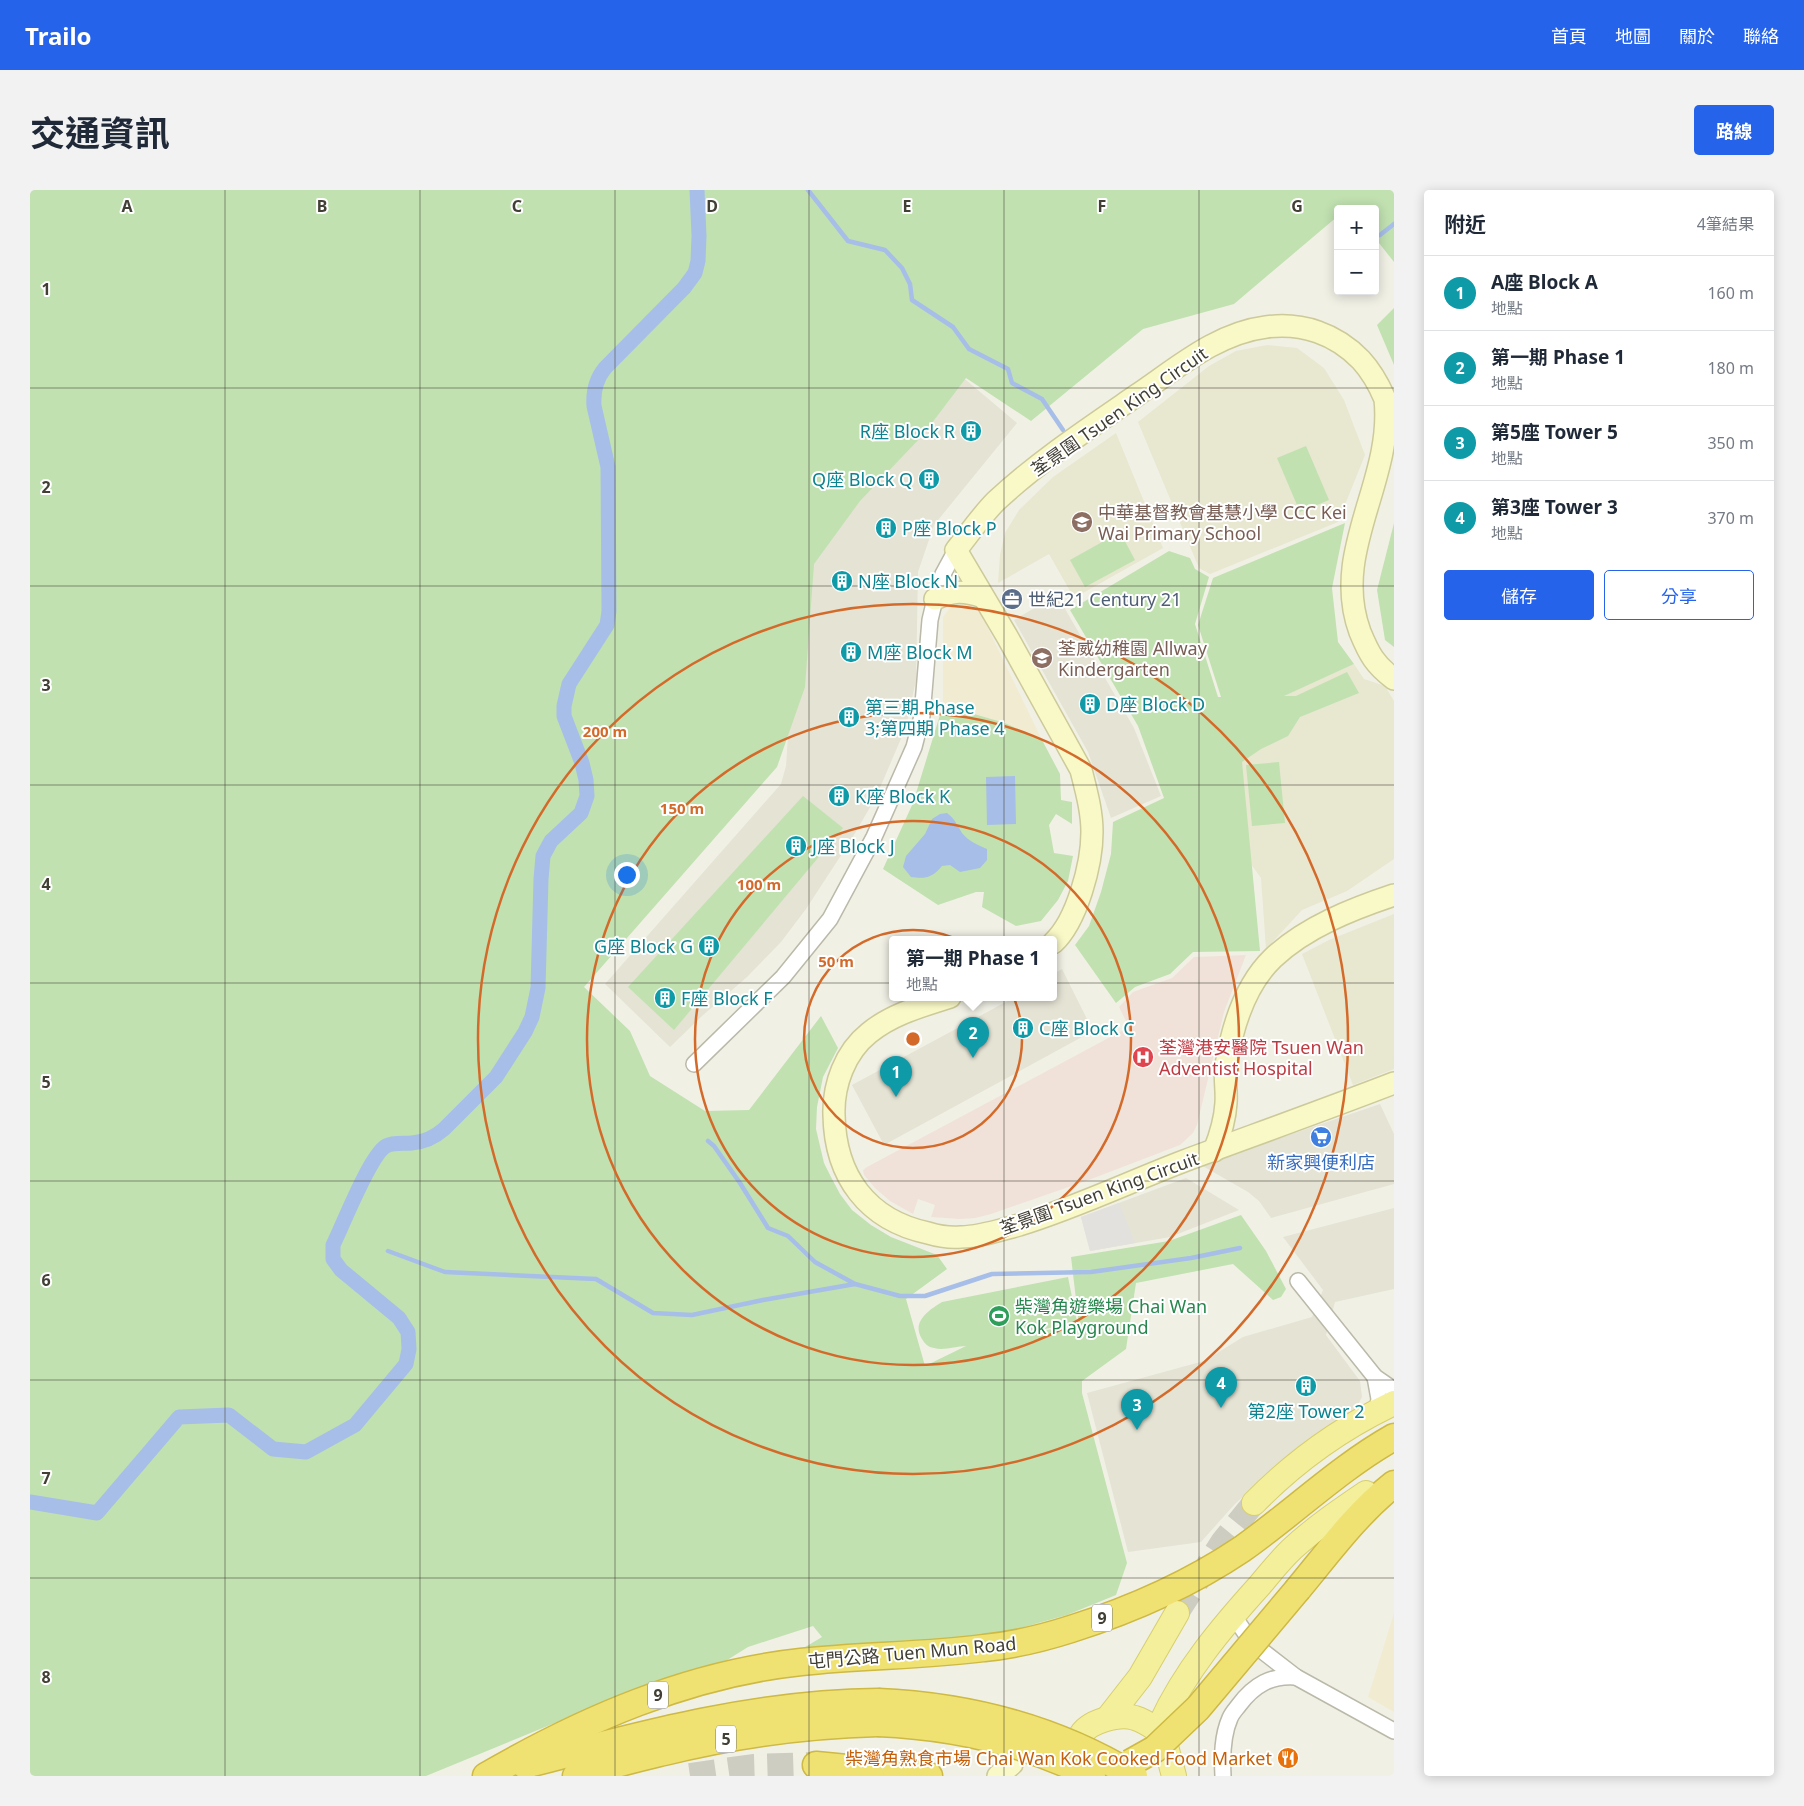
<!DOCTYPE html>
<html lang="zh-TW">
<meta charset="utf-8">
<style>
:root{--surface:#fff;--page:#f2f2f3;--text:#1f2937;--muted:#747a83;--line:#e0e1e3;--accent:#2563eb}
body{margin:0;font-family:"Noto Sans","Noto Sans TC",sans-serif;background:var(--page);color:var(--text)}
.controls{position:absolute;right:15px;top:15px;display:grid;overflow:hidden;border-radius:5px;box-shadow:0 2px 12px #0003}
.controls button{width:45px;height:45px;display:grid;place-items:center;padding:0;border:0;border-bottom:1px solid var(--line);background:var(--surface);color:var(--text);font:25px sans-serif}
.you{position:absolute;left:596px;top:684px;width:18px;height:18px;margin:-12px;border:4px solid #fff;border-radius:50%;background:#1a73e8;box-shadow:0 0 0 8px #1a73e833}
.badge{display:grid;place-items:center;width:32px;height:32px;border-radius:50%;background:var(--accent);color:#fff;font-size:16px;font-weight:700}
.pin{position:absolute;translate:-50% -41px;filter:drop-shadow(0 1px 2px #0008)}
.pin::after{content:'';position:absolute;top:26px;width:18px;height:15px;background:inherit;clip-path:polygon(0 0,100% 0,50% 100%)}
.popup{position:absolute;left:859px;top:746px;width:168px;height:65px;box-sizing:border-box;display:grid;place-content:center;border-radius:5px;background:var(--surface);filter:drop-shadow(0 1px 4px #0005);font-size:16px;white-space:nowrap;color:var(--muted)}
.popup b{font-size:19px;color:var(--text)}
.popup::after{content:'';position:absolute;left:50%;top:100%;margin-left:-10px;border:10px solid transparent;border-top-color:var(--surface)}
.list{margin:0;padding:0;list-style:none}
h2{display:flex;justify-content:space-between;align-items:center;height:65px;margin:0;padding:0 20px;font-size:21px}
h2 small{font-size:16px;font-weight:400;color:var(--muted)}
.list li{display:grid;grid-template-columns:32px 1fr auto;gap:15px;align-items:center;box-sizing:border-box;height:75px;padding:0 20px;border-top:1px solid var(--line)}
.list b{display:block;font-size:19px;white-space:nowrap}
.list p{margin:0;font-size:16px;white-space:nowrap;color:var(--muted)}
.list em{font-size:16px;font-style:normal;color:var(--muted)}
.actions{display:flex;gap:10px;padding:15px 20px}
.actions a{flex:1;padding:11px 0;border:1px solid var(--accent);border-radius:5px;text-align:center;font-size:18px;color:var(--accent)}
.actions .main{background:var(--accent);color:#fff}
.map{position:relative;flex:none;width:1364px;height:1586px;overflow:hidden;border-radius:5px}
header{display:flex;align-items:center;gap:30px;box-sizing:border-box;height:70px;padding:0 25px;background:var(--accent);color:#fff}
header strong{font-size:24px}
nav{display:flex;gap:28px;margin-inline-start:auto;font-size:18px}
.intro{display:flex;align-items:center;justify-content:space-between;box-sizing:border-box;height:120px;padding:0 30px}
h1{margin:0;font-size:35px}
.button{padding:12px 22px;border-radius:5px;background:var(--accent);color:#fff;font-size:18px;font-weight:700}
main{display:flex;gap:30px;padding:0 30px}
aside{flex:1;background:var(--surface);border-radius:5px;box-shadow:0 2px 12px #0003}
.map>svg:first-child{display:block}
.residential{fill:#e4e3d4}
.commercial{fill:#f1ebd2}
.education{fill:#e8e7d0}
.medical{fill:#f0e2d9}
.green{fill:#c1e1b1}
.parking{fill:#e2e1dd}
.water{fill:#a7bee8}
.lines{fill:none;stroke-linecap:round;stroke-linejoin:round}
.stream{stroke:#a7bee8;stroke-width:4.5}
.canal{stroke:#a7bee8;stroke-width:15}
.primary-tunnel{stroke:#cecdc2;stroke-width:24;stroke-dasharray:24 12;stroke-linecap:butt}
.highway-tunnel{stroke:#cecdc2;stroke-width:26;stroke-dasharray:26 13;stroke-linecap:butt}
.street-casing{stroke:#bbb9a9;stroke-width:18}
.secondary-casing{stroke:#ccca99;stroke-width:24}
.primary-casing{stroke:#d7cf6d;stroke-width:26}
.highway-casing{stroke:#cdb943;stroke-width:29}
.street{stroke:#fff;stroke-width:15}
.secondary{stroke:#f9f8c7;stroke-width:21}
.primary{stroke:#f4ef9b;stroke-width:24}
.highway{stroke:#efe272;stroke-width:26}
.highway-bridge-casing{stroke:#cdb943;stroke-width:29;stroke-linecap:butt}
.highway-bridge{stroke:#efe272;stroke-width:26}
.grid{fill:none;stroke:#424035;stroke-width:1;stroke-opacity:0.55}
.ring{fill:none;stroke:#d46a2a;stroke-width:2.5}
.labels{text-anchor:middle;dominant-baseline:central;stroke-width:4;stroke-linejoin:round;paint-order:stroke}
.shield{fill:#fff;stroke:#7b7972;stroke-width:1}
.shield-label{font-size:16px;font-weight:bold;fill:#424035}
.street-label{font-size:18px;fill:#424035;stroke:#fff}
.culture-label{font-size:18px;fill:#0d838f;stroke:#fff;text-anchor:start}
.education-label{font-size:18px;fill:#785e54;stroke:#fff;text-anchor:start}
.service-label{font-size:18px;fill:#4e5e75;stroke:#fff;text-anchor:start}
.health-label{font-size:18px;fill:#be3a42;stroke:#fff;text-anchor:start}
.shop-label{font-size:18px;fill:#366cbe;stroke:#fff}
.leisure-label{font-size:18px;fill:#27864d;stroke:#fff;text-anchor:start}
.food-label{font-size:18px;fill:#c56008;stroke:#fff;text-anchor:end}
.grid-label{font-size:16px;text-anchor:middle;font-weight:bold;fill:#424035;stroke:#fff;stroke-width:4;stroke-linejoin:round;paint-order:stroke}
.centre{fill:#d46a2a;stroke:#fff;stroke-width:2.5}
.ring-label{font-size:15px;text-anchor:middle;font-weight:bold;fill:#d46a2a;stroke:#fff;stroke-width:4;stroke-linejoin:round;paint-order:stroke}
</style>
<header>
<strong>Trailo</strong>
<nav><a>首頁</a><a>地圖</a><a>關於</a><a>聯絡</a></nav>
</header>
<div class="intro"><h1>交通資訊</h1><a class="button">路線</a></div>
<main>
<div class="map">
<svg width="1364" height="1586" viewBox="0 0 1364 1586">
<rect width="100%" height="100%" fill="#f1f0e5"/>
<g class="residential">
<path d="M924,180L987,233L904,335L888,382L886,490L876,537L846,607L821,650L776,719L751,752L717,787L672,826L640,857L575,794L751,594L756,576L760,517L758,378Z"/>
<path d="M1027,405L1104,538L1131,606L1081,628L1058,562L984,430Z"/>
<path d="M1032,779L1063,841L854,955L822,895L985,807H1023V784Z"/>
<path d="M1350,914L1364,944V994L1241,1028L1229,1011L1218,1002L1171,975Z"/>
<path d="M1156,988L1209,1020L1140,1047L1060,1061L1051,1027Z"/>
<path d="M1364,1018V1099L1305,1112L1296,1145L1330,1191L1332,1207L1324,1222L1283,1246L1239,1282L1204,1315L1171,1352L1098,1362L1057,1203L1174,1171L1213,1147L1282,1127L1293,1100L1253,1047Z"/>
</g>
<g class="commercial">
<path d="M932,409L951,424L1012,550L975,533L913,515V427L925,411Z"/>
<path d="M1364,1423V1522L1338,1507Z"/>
</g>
<g class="education">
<path d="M1237,155L1267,158L1294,178L1314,210L1335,265L1308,332L1180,384L1169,378L1108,232L1179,176L1206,161Z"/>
<path d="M1086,243L1133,358L1044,408L1019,364L968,393L970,365L975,343L989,320L1023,287Z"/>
<path d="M1324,474L1334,489L1355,496L1364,511V669L1317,701L1272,720L1236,759L1231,688L1195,638L1199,530Z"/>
<path d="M1364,724V879L1323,895L1272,764L1299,750Z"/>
</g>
<path class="medical" d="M1216,765L1194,822L1167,935L1163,943L1150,955L1056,991L961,1024L945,1028L930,1029L901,1027L905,1015L888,1009L883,1024L860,1011L845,998L834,985L833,980L837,977L1099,837L1089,817L1103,802L1142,788L1164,767Z"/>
<g class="green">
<path d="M0,0H1364V72L1345,48V19H1323L1320,16L1317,19H1308V26L1204,114L1113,139L1001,231L936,188L892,246L830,311L784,374L775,497L747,577L554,797L600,841L620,886L675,921L719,920L791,826L808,858L793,887L787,917L786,939L794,973L801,987L810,1004L822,1020L841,1035L861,1047L907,1065L917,1079L876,1109L895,1176L936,1156C926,1156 914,1161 904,1158C898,1157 895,1154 892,1149C881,1132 899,1120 912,1112L1038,1087L1047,1132L992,1144L1049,1135L1041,1067L1139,1051L1211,1025L1236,1061L1256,1099L1251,1107L1243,1110L1203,1074L1106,1093L1096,1159L1052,1191V1203L1097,1373L1086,1405L1037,1425L969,1444L767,1462L792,1447L783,1436L718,1457L694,1472L610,1498L396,1586H0Z"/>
<path d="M1364,118V175L1347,135Z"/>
<path d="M1276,256L1299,310L1270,322L1247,268Z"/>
<path d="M1315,333L1302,398L1308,452L1324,474L1254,506H1266L1317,482L1329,503L1270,527L1258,546L1231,559L1212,572L1230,761L1163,762L1140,784L1105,797L1086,813L1045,755L1059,736L1071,702L1081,664L1083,632L1134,608L1108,536L1040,420L1139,361L1160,368L1165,379L1179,387L1165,434L1188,507H1191L1168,435L1183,388Z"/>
<path d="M1364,333V457L1355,450L1347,400Z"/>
<path d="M1090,342L1105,370L1055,397L1040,370Z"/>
<path d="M913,515L975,533L1012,550L1030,584L1031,610L1042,612V634L1026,624L1019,635L1024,663L1043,666L1038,691L1028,710L1011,731L986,736L952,717L954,702H946L908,715L853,679L883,613Z"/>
<path d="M1249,572L1255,633L1222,636L1216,575Z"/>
<path d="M773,606L813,638L644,840L598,797Z"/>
</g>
<path class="parking" d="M1089,1013L1105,1053L1060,1061L1051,1027Z"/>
<g class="water">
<path d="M985,586L986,634L957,635L956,587Z"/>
<path d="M917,623C925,629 927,635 932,643C938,651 948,655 957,659V670L950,678L930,682L920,675L912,676C902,688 895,689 881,687L873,677L876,666L895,644L902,629L910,624Z"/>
</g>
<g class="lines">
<g class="stream">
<path d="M778,0L818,51L855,60L872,78L880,94L882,110L923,137L939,159L978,179L982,193L1012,209L1033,240"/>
<path d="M1350,45L1364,34"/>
<path d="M678,951L684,956L710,993L738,1038L758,1046L785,1072L825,1094L870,1106H895L962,1084L1061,1082L1161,1068L1210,1058"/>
<path d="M358,1061L415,1082L566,1089L623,1123L662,1125L733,1110L825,1094"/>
</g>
<path class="canal" d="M0,1312L67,1323L149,1227L199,1225L243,1259L276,1262L325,1235L376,1174L379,1159L378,1142L369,1128L311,1080L303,1069V1055C313,1035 340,965 356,956C364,952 373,954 382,953C394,952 405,947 414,939L466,887L495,842L502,827L508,798L511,689L513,666L521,651L551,623L557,606L556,590L552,573L534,526V516L539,494L577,435L579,421L578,277L564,216C563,202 566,189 575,178L654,98L665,83L668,71L669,46L667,0"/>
<path class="primary-tunnel" d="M1147,1423L1193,1351L1224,1313"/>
<path class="highway-tunnel" d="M660,1586L723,1577L786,1575"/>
<g class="street-casing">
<g id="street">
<path d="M664,874L753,787L800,729L844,647L884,557L892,526L900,430L905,409L913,384L926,360"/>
<path d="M1268,1091L1345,1187L1364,1200"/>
<path d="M1345,1187L1349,1209L1347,1221"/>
<path d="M1203,1425L1222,1453L1266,1487L1364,1541"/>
<path d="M1193,1586C1192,1567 1192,1546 1200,1528C1202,1523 1206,1519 1209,1515C1224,1495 1241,1485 1266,1487"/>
</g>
</g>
<g class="secondary-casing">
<g id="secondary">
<path d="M905,409C924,400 934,401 953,407"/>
<path d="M1023,753C1047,731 1062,674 1062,642C1062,621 1056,600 1051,580L978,448L926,360C939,344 951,326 966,311C1009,271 1059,238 1107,205C1147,178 1187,143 1236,137C1272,132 1306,144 1331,170C1342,182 1349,195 1355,209C1364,291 1300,361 1330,442C1339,464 1345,475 1364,489"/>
<path d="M920,807C892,816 862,824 839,843C815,862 803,895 804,925C805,986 837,1030 898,1043C908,1046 920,1048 931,1047C950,1047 970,1040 989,1035C1045,1018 1099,992 1154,971C1224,945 1294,920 1364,893"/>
<path d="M1184,961C1190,946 1195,930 1196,913C1197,900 1194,888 1196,875C1202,838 1215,795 1243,768C1276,737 1322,719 1364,705"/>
<path d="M968,1586L982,1574"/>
</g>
</g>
<g class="primary-casing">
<g id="primary">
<path d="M1224,1313C1265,1271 1311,1238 1364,1213"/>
<path d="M1078,1528L1110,1487L1147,1423"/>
<path d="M1131,1533C1155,1481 1192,1437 1230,1395C1241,1382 1251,1369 1263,1358C1286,1337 1311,1320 1336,1303"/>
<path d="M1137,1560L1144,1586"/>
<path d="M1047,1573C1045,1565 1046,1555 1050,1547C1057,1531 1090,1523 1105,1528C1112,1530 1120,1535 1126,1539"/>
</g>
</g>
<g class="highway-casing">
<g id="highway">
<path d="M1268,1399C1298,1363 1327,1323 1364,1294"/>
<path d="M495,1575C612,1544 726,1513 848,1512"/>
<path d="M786,1575L899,1586"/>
<path d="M456,1586C553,1530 658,1484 771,1472C832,1465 894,1466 954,1458C984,1455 1013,1448 1041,1439C1101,1420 1160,1394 1212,1359C1263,1323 1309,1278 1364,1247"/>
<path d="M546,1586C575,1576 605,1569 634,1562C706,1544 775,1535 848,1533"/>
</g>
</g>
<use href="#street" class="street"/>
<use href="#secondary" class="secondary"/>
<use href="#primary" class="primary"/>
<use href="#highway" class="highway"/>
<g class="highway-bridge-casing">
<g id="highway-bridge">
<path d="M848,1512C941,1516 1025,1538 1104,1586"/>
<path d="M848,1533C922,1536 997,1553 1062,1586"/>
<path d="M1100,1573L1125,1559L1168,1518L1268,1399"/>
</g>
</g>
<use href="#highway-bridge" class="highway-bridge"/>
</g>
<path class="grid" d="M195,0V1586M390,0V1586M585,0V1586M779,0V1586M974,0V1586M1169,0V1586M0,198H1364M0,396H1364M0,595H1364M0,793H1364M0,991H1364M0,1190H1364M0,1388H1364"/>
<g class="ring">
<circle cx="883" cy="849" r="109"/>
<circle cx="883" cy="849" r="218"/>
<circle cx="883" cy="849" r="326"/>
<circle cx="883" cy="849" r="435"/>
</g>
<defs>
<g id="building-disc" transform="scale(1.125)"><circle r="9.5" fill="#0f9aa8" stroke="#fff"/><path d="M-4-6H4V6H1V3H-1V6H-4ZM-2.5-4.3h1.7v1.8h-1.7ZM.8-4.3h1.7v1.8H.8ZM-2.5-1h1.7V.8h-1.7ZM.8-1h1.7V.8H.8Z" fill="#fff"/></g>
<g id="school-disc" transform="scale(1.125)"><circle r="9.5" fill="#8d6e63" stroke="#fff"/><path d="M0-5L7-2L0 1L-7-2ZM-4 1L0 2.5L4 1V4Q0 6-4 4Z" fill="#fff"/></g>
<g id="office-disc" transform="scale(1.125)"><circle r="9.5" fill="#5c6f8a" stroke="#fff"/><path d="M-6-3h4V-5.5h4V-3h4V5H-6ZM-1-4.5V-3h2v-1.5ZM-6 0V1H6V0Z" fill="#fff"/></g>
<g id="hospital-disc" transform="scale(1.125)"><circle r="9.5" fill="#e0444e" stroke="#fff"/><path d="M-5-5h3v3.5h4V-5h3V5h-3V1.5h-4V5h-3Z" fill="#fff"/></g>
<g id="supermarket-disc" transform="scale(1.125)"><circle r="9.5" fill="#3f7fe0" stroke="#fff"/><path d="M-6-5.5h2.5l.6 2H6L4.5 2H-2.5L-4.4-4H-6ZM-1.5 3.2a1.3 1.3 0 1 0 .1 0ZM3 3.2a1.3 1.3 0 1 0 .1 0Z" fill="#fff"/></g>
<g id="stadium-disc" transform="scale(1.125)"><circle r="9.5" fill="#2e9e5b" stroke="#fff"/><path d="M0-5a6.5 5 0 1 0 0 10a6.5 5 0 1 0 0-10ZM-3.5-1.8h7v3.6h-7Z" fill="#fff"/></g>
<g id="restaurant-disc" transform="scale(1.125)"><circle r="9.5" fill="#e8710a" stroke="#fff"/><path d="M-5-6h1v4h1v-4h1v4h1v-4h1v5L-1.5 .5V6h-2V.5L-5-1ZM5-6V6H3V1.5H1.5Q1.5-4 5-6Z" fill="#fff"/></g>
</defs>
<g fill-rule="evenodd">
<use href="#building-disc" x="941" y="241"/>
<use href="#building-disc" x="899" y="289"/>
<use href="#school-disc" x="1052" y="332"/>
<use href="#building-disc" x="856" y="338"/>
<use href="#building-disc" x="812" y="391"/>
<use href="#office-disc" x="982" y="409"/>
<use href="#building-disc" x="821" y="462"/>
<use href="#school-disc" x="1012" y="468"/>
<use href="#building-disc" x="1060" y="514"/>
<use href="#building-disc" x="819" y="527"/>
<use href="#building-disc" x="809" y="606"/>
<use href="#building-disc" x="766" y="656"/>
<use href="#building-disc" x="679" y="756"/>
<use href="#building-disc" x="635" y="808"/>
<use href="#building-disc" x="993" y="838"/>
<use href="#hospital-disc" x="1113" y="867"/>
<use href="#supermarket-disc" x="1291" y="947"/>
<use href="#stadium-disc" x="969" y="1126"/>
<use href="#building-disc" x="1276" y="1196"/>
<use href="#restaurant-disc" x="1258" y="1568"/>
</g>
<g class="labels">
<g class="shield">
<rect x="1062" y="1414.5" width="20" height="27" rx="4"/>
<rect x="618" y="1491.5" width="20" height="27" rx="4"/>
<rect x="686" y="1535.5" width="20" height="27" rx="4"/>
</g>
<g class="shield-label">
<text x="1072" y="1428">9</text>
<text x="628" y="1505">9</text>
<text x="696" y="1549">5</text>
</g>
<g class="street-label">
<text transform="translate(1089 221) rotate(-35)">荃景圍 Tsuen King Circuit</text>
<text transform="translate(1069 1003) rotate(-20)">荃景圍 Tsuen King Circuit</text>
<text transform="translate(882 1462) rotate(-5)">屯門公路 Tuen Mun Road</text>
</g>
<g class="culture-label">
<text x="925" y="241" text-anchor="end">R座 Block R</text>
<text x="883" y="289" text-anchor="end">Q座 Block Q</text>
<text x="872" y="338">P座 Block P</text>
<text x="828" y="391">N座 Block N</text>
<text x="837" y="462">M座 Block M</text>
<text x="1076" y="514">D座 Block D</text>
<text x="835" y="517">第三期 Phase<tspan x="835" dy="21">3;第四期 Phase 4</tspan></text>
<text x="825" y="606">K座 Block K</text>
<text x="782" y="656">J座 Block J</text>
<text x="663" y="756" text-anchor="end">G座 Block G</text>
<text x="651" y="808">F座 Block F</text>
<text x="1009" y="838">C座 Block C</text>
<text x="1276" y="1221" text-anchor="middle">第2座 Tower 2</text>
</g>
<g class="education-label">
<text x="1068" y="322">中華基督教會基慧小學 CCC Kei<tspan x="1068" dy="21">Wai Primary School</tspan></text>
<text x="1028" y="458">荃威幼稚園 Allway<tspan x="1028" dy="21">Kindergarten</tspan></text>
</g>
<g class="service-label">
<text x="998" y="409">世紀21 Century 21</text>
</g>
<g class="health-label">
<text x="1129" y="857">荃灣港安醫院 Tsuen Wan<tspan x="1129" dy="21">Adventist Hospital</tspan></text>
</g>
<g class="shop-label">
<text x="1291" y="972">新家興便利店</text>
</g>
<g class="leisure-label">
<text x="985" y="1116">柴灣角遊樂場 Chai Wan<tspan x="985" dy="21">Kok Playground</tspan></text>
</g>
<g class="food-label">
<text x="1242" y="1568">柴灣角熟食市場 Chai Wan Kok Cooked Food Market</text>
</g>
</g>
<g class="grid-label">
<text x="97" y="22">A</text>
<text x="292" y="22">B</text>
<text x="487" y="22">C</text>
<text x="682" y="22">D</text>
<text x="877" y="22">E</text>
<text x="1072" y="22">F</text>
<text x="1267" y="22">G</text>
<text x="16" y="105">1</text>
<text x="16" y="303">2</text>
<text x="16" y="501">3</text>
<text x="16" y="700">4</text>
<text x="16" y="898">5</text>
<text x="16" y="1096">6</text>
<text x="16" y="1294">7</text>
<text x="16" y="1493">8</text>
</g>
<circle cx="883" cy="849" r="8" class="centre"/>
<g class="ring-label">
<text x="575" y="547">200 m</text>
<text x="652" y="624">150 m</text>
<text x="729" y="700">100 m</text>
<text x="806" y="777">50 m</text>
</g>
</svg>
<div class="controls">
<button>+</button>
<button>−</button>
</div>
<div class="you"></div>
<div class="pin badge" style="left:866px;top:907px;background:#0f9aa8">1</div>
<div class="pin badge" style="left:943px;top:868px;background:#0f9aa8">2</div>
<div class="popup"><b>第一期 Phase 1</b>地點</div>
<div class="pin badge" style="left:1107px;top:1240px;background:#0f9aa8">3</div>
<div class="pin badge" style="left:1191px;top:1218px;background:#0f9aa8">4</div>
</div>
<aside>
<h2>附近<small>4筆結果</small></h2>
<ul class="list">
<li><span class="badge" style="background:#0f9aa8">1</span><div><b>A座 Block A</b><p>地點</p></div><em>160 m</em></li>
<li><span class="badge" style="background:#0f9aa8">2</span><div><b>第一期 Phase 1</b><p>地點</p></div><em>180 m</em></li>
<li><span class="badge" style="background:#0f9aa8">3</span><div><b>第5座 Tower 5</b><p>地點</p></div><em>350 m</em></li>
<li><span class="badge" style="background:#0f9aa8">4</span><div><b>第3座 Tower 3</b><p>地點</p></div><em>370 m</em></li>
</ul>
<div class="actions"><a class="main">儲存</a><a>分享</a></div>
</aside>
</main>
